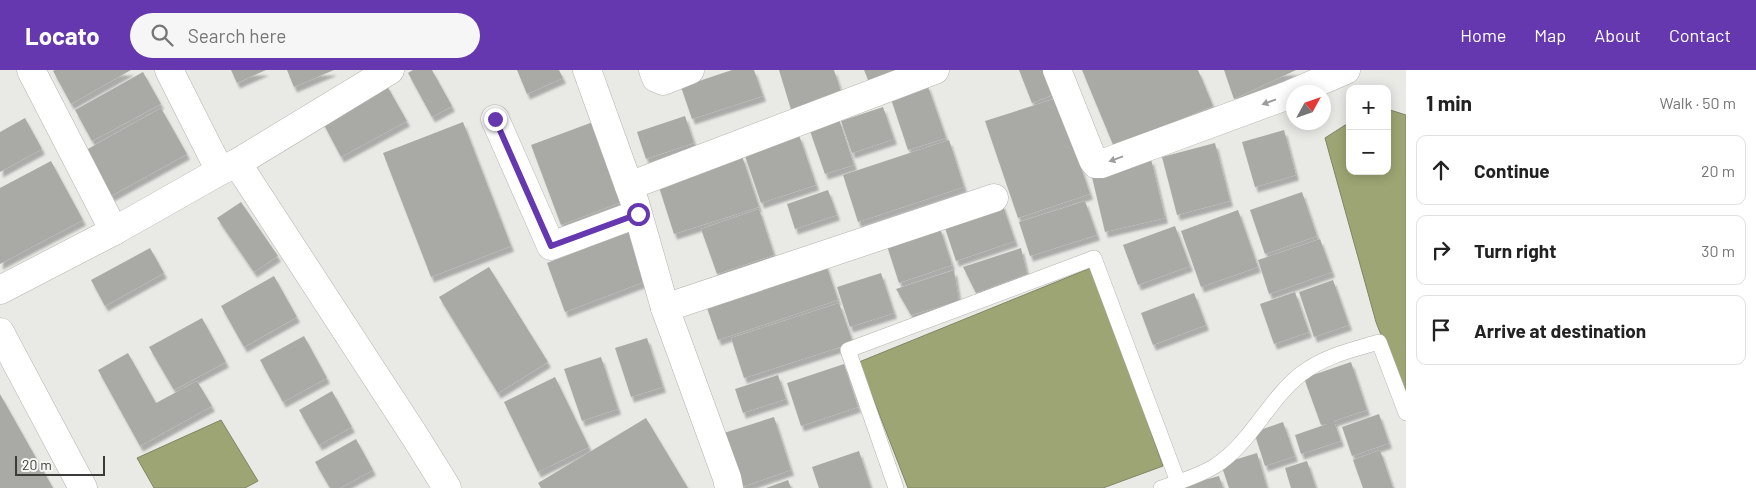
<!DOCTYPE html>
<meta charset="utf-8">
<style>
:root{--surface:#fff;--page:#f6f6f6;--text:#222;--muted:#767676;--line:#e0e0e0;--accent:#6538af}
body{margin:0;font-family:Barlow,sans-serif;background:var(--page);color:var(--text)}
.controls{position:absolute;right:15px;top:15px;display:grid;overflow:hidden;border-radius:10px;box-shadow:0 2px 12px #0003}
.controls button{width:45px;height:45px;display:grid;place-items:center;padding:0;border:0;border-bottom:1px solid var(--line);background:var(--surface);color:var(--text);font:25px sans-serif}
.compass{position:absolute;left:1286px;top:15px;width:45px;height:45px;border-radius:50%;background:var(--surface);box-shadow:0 2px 12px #0003;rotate:50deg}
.scale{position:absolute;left:15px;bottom:12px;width:90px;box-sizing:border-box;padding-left:5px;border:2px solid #3b3b3a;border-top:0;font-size:14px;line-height:18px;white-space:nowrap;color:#3b3b3a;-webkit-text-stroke:4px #f6f7f3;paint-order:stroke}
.stop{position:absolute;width:15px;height:15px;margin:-11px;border:4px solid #6538af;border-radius:50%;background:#fff}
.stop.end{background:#6538af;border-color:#fff;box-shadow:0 1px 5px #0008}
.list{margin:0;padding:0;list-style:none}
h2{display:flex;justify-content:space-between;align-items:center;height:65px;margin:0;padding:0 20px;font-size:21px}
h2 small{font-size:16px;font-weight:400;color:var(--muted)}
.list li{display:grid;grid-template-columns:32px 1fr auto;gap:15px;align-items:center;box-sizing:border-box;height:70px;margin:0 10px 10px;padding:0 10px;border:1px solid var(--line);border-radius:10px}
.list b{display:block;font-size:19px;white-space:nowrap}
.list em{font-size:16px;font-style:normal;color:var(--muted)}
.icon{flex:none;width:28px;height:28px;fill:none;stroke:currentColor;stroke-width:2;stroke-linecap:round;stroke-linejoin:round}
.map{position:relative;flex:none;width:1406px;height:418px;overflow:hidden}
header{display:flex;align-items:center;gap:30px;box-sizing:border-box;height:70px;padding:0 25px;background:var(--accent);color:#fff}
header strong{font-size:24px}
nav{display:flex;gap:28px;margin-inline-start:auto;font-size:18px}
.search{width:350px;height:45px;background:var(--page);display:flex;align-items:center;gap:12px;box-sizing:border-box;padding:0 18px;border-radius:28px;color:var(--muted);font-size:19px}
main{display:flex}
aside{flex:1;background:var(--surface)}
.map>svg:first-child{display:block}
.water{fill:#9da574;stroke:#808563}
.building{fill:#a9aaa6;filter:url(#shadow)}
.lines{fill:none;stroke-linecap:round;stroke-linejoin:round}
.lane-casing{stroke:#b3b4b0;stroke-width:16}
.street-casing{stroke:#b3b4b0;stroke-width:29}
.secondary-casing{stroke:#b3b4b0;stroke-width:29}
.lane{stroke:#fff;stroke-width:15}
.street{stroke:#fff;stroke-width:28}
.secondary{stroke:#fff;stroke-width:28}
.oneway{fill:#9d9d9c}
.route{stroke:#6538af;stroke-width:6}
</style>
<header>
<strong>Locato</strong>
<div class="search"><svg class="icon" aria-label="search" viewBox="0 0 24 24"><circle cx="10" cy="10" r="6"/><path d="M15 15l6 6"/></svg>Search here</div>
<nav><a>Home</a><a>Map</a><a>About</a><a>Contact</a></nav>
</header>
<main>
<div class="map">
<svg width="1406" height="418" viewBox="0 0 1406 418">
<defs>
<filter id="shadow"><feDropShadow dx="3" dy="5.5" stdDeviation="1" flood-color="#0004"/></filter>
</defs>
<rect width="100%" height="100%" fill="#e9eae6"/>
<g class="water">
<path d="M1387,39L1406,45V330L1376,252L1325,68L1350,52V101H1387Z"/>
<path d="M1093,197L1163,396L1103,418H908L859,292Z"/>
<path d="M221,350L258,411L245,418H154L137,388Z"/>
</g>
<g class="building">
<path d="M55,0H131L71,34L53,1Z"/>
<path d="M231,0H266L237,13Z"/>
<path d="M287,0H334L294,17Z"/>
<path d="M413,0H432L452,36L432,47L408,3Z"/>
<path d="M517,0H559L563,8L527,24Z"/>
<path d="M732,0H754L763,26L692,49L681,17Z"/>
<path d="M779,0H834L844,31L793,46Z"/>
<path d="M864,0H918L871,17Z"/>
<path d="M1019,0H1052L1060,22L1032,33Z"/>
<path d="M1082,0H1198L1213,36L1114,77Z"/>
<path d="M1224,0H1296L1234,29Z"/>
<path d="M143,2L161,34L92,71L75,40Z"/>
<path d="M386,14L407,51L341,87L321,49Z"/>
<path d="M927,14L946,68L908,80L890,26Z"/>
<path d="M1057,28L1090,124L1018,148L985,51Z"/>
<path d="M883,37L894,69L852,83L841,51Z"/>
<path d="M161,38L187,84L111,126L86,80Z"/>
<path d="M685,46L694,73L646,89L637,62Z"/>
<path d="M25,48L42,79L0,102V62Z"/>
<path d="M839,49L854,95L825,104L809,58Z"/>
<path d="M463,52L511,176L431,207L383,83Z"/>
<path d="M593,52L624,131L561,155L531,75Z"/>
<path d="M1284,60L1296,105L1255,117L1242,72Z"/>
<path d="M799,65L816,115L761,133L744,83Z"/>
<path d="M949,70L964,117L858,152L843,105Z"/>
<path d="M1215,73L1230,131L1177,145L1162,87Z"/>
<path d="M742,86L759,137L674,164L658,114Z"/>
<path d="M1151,89L1165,148L1105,162L1091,103Z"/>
<path d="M51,91L83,150L0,194V118Z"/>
<path d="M828,120L837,145L795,159L787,134Z"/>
<path d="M1302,122L1317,166L1265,184L1250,140Z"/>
<path d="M1085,131L1097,165L1030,186L1019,152Z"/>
<path d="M241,132L278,186L254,202L217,148Z"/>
<path d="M1002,133L1015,171L956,191L943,152Z"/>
<path d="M759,139L774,185L717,204L701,159Z"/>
<path d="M1238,140L1258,197L1201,217L1181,161Z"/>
<path d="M1175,156L1190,196L1138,215L1123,175Z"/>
<path d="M940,158L952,195L899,213L887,176Z"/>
<path d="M630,161L649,210L565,242L547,193Z"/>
<path d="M1320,169L1332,202L1269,224L1258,190Z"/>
<path d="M150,178L164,203L105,236L91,210Z"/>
<path d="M1021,178L1027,204L976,223L963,197Z"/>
<path d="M825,192L838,230L718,270L705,232Z"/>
<path d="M489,197L548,292L498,323L439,227Z"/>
<path d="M954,200L959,231L911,245L896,219Z"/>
<path d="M881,203L894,243L850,257L837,217Z"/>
<path d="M274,206L297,247L244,277L221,236Z"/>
<path d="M1333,210L1349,255L1314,267L1299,222Z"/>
<path d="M1295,222L1309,262L1274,274L1260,234Z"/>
<path d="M1194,223L1206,255L1153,275L1141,243Z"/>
<path d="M839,233L853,273L744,308L731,268Z"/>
<path d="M202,248L226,292L174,320L149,277Z"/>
<path d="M304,266L327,308L283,332L260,290Z"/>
<path d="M647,268L663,317L631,327L615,278Z"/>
<path d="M128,283L156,333L197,311L212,336L140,376L98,300Z"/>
<path d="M601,287L618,339L582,351L564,299Z"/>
<path d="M1351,292L1367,340L1334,351L1341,371L1301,384L1295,365L1327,354L1321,355L1304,308Z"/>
<path d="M844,294L858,337L801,356L787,313Z"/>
<path d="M778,305L786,329L743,343L735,319Z"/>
<path d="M555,307L589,377L538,402L504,332Z"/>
<path d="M332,321L352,357L319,375L299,340Z"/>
<path d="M0,324L53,418H0Z"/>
<path d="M1379,344L1389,373L1352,386L1342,357Z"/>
<path d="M774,347L791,400L742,417L724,363Z"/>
<path d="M646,348L688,418H541L538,413Z"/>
<path d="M1283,352L1295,386L1265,396L1254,362Z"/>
<path d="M356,369L373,400L340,418H330L315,392Z"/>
<path d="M1380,380L1393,418H1363L1353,390Z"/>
<path d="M859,381L871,418H819L812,397Z"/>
<path d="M1257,383L1267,418H1229L1221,394Z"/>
<path d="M1307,391L1316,418H1291L1285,398Z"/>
<path d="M1219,406L1223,418H1183L1182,416Z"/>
<path d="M788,410L791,418H766Z"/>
</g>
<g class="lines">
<g class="lane-casing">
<g id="lane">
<path d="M896,418L848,280L1094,188L1178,412"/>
<path d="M1161,418C1179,412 1199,406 1215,396C1251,373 1268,330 1301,304C1324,286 1352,280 1379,272L1406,343"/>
</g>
</g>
<g class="street-casing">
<g id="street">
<path d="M31,0L114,161"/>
<path d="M169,0L220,101"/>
<path d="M653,0L656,8L663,11L690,0"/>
<path d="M1057,0L1093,90L1096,94H1101L1286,26L1346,0"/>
<path d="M495,49L551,176L637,144"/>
<path d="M237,93L416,368L447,418"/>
<path d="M629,116L935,0"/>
<path d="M0,220L114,161L220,101L237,93L390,0"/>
<path d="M665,238L994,128"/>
<path d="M0,262L83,418"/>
</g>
</g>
<g class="secondary-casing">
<path id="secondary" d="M587,0L635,133L665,238L727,408L729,418"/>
</g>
<use href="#lane" class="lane"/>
<use href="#street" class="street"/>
<use href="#secondary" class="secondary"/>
</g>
<defs><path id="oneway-solid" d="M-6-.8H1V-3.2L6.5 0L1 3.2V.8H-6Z" transform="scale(1.25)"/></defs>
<g class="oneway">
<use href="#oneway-solid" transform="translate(1269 32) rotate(160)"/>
<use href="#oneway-solid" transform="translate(1116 89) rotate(160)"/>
</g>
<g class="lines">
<path class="route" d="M495,49L551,176L638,144"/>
</g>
</svg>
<div class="controls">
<button>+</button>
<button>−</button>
</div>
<svg class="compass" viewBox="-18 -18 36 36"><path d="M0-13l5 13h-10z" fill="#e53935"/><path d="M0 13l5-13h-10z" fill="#767676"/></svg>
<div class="scale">20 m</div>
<div class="stop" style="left:638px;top:144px"></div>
<div class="stop end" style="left:495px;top:49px"></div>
</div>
<aside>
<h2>1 min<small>Walk · 50 m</small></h2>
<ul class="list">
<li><svg class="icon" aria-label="ahead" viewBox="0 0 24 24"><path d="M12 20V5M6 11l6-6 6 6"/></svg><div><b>Continue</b></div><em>20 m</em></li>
<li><svg class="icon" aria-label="right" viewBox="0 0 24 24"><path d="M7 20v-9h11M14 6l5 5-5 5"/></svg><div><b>Turn right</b></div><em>30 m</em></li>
<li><svg class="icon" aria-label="arrive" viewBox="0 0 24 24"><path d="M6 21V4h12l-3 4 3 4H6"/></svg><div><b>Arrive at destination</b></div></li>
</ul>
</aside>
</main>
